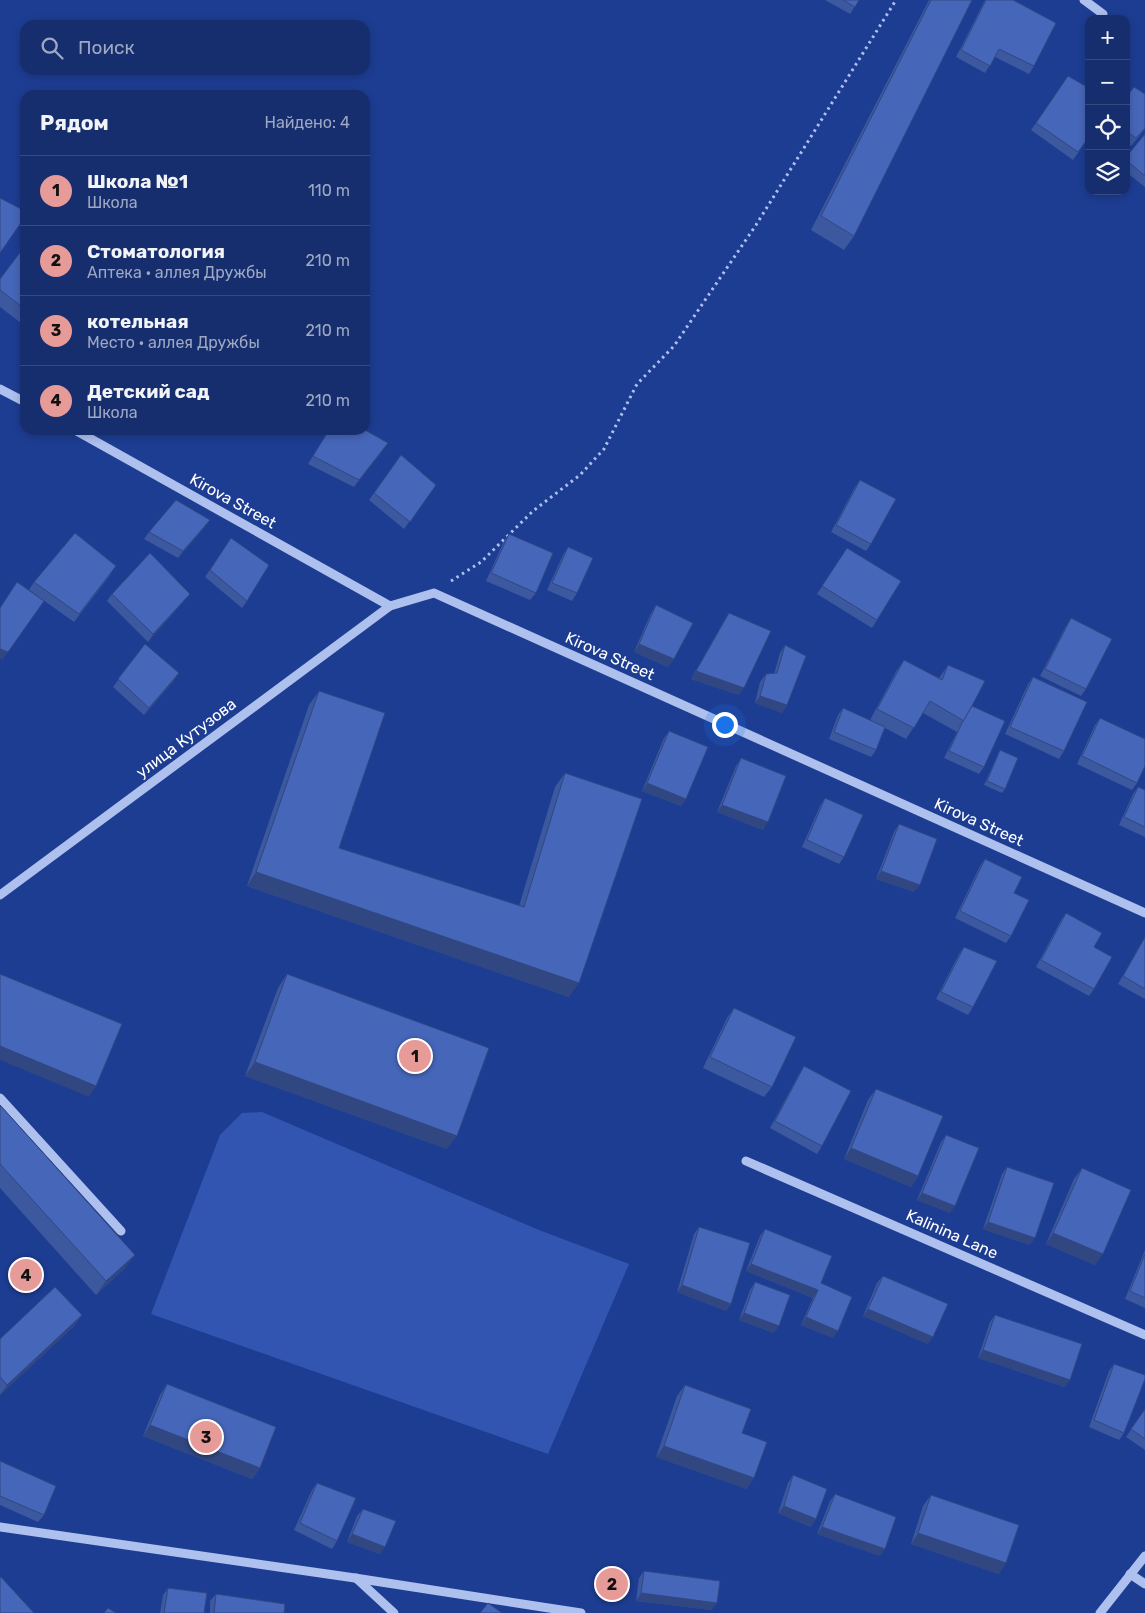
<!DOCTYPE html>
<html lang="ru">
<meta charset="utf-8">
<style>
:root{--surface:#162e6e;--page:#1f3673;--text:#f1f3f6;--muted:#9ea8c2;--line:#354a81;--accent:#e69b98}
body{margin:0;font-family:Rubik,sans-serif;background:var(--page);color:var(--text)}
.controls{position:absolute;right:15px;top:15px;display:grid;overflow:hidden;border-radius:10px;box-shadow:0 2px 8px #0003}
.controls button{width:45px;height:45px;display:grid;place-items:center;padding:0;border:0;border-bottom:1px solid var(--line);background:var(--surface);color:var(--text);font:25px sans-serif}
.you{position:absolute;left:724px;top:724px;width:18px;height:18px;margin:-12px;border:4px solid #fff;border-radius:50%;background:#1a73e8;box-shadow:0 0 0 8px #1a73e833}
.badge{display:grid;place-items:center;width:32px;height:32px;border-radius:50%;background:var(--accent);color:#111;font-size:16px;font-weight:700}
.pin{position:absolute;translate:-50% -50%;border:2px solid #fff;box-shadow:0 1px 5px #0006}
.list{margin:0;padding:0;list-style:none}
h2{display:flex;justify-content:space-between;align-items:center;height:65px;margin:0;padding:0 20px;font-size:21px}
h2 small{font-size:16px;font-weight:400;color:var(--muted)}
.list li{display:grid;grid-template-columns:32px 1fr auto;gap:15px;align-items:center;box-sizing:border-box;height:70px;padding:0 20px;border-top:1px solid var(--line)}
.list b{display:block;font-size:19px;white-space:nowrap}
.list p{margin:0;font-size:16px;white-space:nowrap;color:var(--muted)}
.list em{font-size:16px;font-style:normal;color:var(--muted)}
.icon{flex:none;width:28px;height:28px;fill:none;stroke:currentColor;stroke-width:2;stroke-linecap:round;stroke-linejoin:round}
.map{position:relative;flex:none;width:1145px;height:1613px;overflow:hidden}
.search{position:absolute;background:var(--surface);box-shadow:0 2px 8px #0003;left:20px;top:20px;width:350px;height:55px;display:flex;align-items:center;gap:12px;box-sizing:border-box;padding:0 18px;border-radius:15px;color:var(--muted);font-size:19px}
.panel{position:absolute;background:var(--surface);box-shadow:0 2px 8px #0003;left:20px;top:90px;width:350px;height:345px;border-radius:15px}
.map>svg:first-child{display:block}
.green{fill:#3155b0}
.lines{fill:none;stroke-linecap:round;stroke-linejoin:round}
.path{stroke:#aec0ee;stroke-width:3;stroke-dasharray:2.5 4;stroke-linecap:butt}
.minor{stroke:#aec0ee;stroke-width:9}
.wall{fill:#3c589f}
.shaded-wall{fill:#314782}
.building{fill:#4666b9;stroke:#314782}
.labels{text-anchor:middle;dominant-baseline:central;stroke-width:4;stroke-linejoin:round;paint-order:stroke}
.street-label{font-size:16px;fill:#fff;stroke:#1d3d92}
</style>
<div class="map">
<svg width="1145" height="1613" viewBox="0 0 1145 1613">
<rect width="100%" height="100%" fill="#1d3d92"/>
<path class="green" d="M262,1112L539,1230L629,1264L548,1454L151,1314L220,1135L242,1113Z"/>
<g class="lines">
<path class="path" d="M451,581L481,562L533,511L580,475L604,449L637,384L674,346L718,281L756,225L896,0"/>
<g class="minor">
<path d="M1084,0L1103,14"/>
<path d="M0,389L25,402"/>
<path d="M75,430L390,606L434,593L1145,913"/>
<path d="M0,895L390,606"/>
<path d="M0,1098L121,1231"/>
<path d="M746,1161L1145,1335"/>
<path d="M0,1527L355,1578L581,1613"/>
<path d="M1130,1574L1145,1584"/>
<path d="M356,1578L394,1613"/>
<path d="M1100,1613L1145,1556"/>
</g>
</g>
<g class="wall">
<path d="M825,0H859L850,14Z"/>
<path d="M929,0H972L854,236L844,250L811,230Z"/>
<path d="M985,0H1013L1034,66L1029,74L995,57L985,73L956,57Z"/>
<path d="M1068,76L1089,137L1073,160L1031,130Z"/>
<path d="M1126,97L1145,129L1131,146L1126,142Z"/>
<path d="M1145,134V187L1126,172V157Z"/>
<path d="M25,246V326L0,307V279Z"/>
<path d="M329,430H365L388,443L354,487L308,464Z"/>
<path d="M401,455L436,485L404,529L369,500Z"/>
<path d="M860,480L871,544L866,551L831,532L855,487Z"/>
<path d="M205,527L178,558L144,539L149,532Z"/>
<path d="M509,534L536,593L530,600L486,581L504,541Z"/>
<path d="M231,538L247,601L242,608L205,577Z"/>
<path d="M568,547L577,593L572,601L547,590L563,555Z"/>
<path d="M847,548L877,620L872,628L817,594Z"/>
<path d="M111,574L74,622L29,590L34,582Z"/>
<path d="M112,594L184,601L148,642L107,601Z"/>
<path d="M656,605L674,659L668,667L634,652L651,613Z"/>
<path d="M729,613L739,695L691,679L724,621Z"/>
<path d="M1071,618L1086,689L1081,696L1040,676L1066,626Z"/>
<path d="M145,644L174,681L144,715L113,687Z"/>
<path d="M785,645L787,705L782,713L755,703L760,682L766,674H774L780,653Z"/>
<path d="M904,660L939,678L948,665L972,706L984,767L979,774L944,758L957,732L923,713L906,739L885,728L876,750L871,757L829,739L838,715L843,708L878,724L870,720L897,670Z"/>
<path d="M1033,677L1064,751L1059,759L1005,734L1028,684Z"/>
<path d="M319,691L339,848L519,906L555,787L565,773L569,997L247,886L309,705Z"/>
<path d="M1100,718L1137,783L1132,790L1077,764L1095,725Z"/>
<path d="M669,731L686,799L681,806L642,791L664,738Z"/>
<path d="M1000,750L1005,789L1002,793L984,785L998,754Z"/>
<path d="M741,758L763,830L717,812L736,766Z"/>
<path d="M1138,787L1145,790V837L1119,825L1133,794Z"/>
<path d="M825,798L844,857L839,864L802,847L820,806Z"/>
<path d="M899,824L914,892L876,879L894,832Z"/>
<path d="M985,859L1014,893L1011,936L1006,943L955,918L980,866Z"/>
<path d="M1066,913L1094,947V989L1089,996L1036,967L1061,920Z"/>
<path d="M1145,937V999L1118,984Z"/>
<path d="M964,947L973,1007L968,1015L936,999L959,954Z"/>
<path d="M287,974L447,1149L245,1076L278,988Z"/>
<path d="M734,1008L772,1087L764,1097L703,1068L727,1018Z"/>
<path d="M804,1066L822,1146L817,1154L770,1128L799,1074Z"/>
<path d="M876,1089L918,1176L911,1187L844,1159L868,1100Z"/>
<path d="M0,1105L125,1268L96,1295L0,1188Z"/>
<path d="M946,1135L950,1213L917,1200L941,1142Z"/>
<path d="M1007,1167L1030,1245L983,1229L1002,1174Z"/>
<path d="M1082,1168L1095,1265L1046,1244L1074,1179Z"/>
<path d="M699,1227L731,1304L726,1311L677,1292L694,1234Z"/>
<path d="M765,1229L821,1283L833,1338L801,1325L813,1298L746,1271L760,1236Z"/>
<path d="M1145,1250V1308L1125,1299Z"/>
<path d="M883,1276L928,1344L863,1316L877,1283Z"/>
<path d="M755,1282L774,1333L739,1320L750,1290Z"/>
<path d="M82,1315L74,1326L0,1395V1339Z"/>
<path d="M995,1315L1065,1387L978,1358L990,1322Z"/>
<path d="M1114,1364L1124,1433L1119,1440L1089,1427L1109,1371Z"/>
<path d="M167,1384L260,1468L252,1479L143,1436L160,1395Z"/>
<path d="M685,1385L742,1433L747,1489L656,1457L677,1396Z"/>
<path d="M1145,1409V1450L1126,1437Z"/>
<path d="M0,1461L44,1515L38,1522L0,1505Z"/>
<path d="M793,1475L811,1527L778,1513L788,1483Z"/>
<path d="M317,1483L337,1541L332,1549L294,1530L312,1490Z"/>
<path d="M835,1494L880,1556L817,1534L830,1501Z"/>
<path d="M931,1495L999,1574L911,1544L923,1506Z"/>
<path d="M363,1509L380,1554L347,1542L357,1516Z"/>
<path d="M644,1571L712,1610L636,1601L639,1578Z"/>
<path d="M168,1588L204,1613H160L163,1595Z"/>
<path d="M216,1594L284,1613H210V1601Z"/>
</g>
<g class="shaded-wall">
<path d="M388,443L383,451L354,487L359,480Z"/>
<path d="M210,520L205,527L178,558L183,551Z"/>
<path d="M190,594L184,601L148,642L153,634Z"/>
<path d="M639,644L674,659L668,667L634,652Z"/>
<path d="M0,649L8,652L2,660L0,659Z"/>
<path d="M696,671L744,688L739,695L691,679Z"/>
<path d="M179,673L174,681L144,715L149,708Z"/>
<path d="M760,696L787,705L782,713L755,703Z"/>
<path d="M647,783L686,799L681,806L642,791Z"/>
<path d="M722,805L768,822L763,830L717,812Z"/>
<path d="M881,871L920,885L914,892L876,879Z"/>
<path d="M256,872L579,983L569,997L247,886Z"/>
<path d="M0,1046L96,1086L89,1097L0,1060Z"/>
<path d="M255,1062L457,1136L447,1149L245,1076Z"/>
<path d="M851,1148L918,1176L911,1187L844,1159Z"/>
<path d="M922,1193L955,1206L950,1213L917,1200Z"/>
<path d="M988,1222L1035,1238L1030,1245L983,1229Z"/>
<path d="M1053,1233L1103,1254L1095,1265L1046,1244Z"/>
<path d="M135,1255L125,1268L96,1295L106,1281Z"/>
<path d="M751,1264L818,1290L813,1298L746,1271Z"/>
<path d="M682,1285L731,1304L726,1311L677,1292Z"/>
<path d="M868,1309L933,1337L928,1344L863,1316Z"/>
<path d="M744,1313L779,1326L774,1333L739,1320Z"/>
<path d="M82,1315L74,1326L0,1395L7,1385Z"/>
<path d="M806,1317L838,1331L833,1338L801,1325Z"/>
<path d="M983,1350L1070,1380L1065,1387L978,1358Z"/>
<path d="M150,1425L260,1468L252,1479L143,1436Z"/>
<path d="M664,1446L754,1478L747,1489L656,1457Z"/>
<path d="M784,1506L816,1519L811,1527L778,1513Z"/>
<path d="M822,1527L885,1549L880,1556L817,1534Z"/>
<path d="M918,1533L1006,1563L999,1574L911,1544Z"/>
<path d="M352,1534L385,1547L380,1554L347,1542Z"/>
<path d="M641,1593L717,1603L712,1610L636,1601Z"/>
</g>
<g class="building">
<path d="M843,0H859L855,7Z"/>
<path d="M931,0H972L854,236L821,216Z"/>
<path d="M986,0H1013L1056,23L1034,66L999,49L990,66L961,50Z"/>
<path d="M1068,76L1089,88V137L1078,152L1036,123Z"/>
<path d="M1134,87L1145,94V128L1136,138L1126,131V97Z"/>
<path d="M1145,134V176L1126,160V157Z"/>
<path d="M0,198L25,211V217L0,253Z"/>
<path d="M25,246V309L0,290V279Z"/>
<path d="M329,430H365L388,443L359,480L313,456Z"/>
<path d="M401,455L436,485L410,522L374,493Z"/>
<path d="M860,480L896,499L871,544L836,525Z"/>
<path d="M176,500L210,520L183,551L149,532Z"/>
<path d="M75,533L116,566L79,614L34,582Z"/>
<path d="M509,534L553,553L536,593L491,573Z"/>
<path d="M231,538L269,565L247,601L210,570Z"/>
<path d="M568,547L593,558L577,593L552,583Z"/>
<path d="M847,548L901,581L877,620L822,586Z"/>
<path d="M150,553L190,594L153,634L112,594Z"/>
<path d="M17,582L44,601L8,652L0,649V608Z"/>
<path d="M656,605L693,623L674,659L639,644Z"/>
<path d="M729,613L771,631L744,688L696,671Z"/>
<path d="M1071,618L1112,639L1086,689L1045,669Z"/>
<path d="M145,644L179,673L149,708L118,679Z"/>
<path d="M785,645L806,656L787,705L760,696L766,674L777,673Z"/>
<path d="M904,660L942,680L948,665L985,681L964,721L930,701L914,728L877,709Z"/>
<path d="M1033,677L1087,702L1064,751L1010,727Z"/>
<path d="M319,691L385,713L339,848L524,907L565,773L642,799L579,983L256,872Z"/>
<path d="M972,706L1005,721L984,767L949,751L961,725Z"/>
<path d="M843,708L885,727L876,750L834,732Z"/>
<path d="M1100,718L1145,739V766L1137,783L1082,756Z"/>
<path d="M669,731L708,747L686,799L647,783Z"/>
<path d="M1000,750L1018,758L1005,789L987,781Z"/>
<path d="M741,758L786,776L768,822L722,805Z"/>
<path d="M1138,787L1145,790V827L1124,817Z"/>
<path d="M825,798L863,815L844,857L807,840Z"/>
<path d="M899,824L937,839L920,885L881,871Z"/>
<path d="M985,859L1022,877L1014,893L1029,900L1011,936L960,911Z"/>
<path d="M1066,913L1102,933L1094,947L1112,957L1094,989L1041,960Z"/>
<path d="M1145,937V989L1123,976Z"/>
<path d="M964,947L997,961L973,1007L941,992Z"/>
<path d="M0,974L122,1024L96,1086L0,1046Z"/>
<path d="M287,974L489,1048L457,1136L255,1062Z"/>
<path d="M734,1008L796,1037L772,1087L710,1057Z"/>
<path d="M804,1066L851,1091L822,1146L775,1121Z"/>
<path d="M876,1089L943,1116L918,1176L851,1148Z"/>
<path d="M0,1105L135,1255L106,1281L0,1164Z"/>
<path d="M946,1135L979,1148L955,1206L922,1193Z"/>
<path d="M1007,1167L1054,1183L1035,1238L988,1222Z"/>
<path d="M1082,1168L1131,1190L1103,1254L1053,1233Z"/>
<path d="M699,1227L750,1243L731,1304L682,1285Z"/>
<path d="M765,1229L832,1256L821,1283L852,1297L838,1331L806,1317L818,1290L751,1264Z"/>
<path d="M1145,1254V1298L1130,1291Z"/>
<path d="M883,1276L948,1304L933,1337L868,1309Z"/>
<path d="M755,1282L790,1295L779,1326L744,1313Z"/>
<path d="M55,1287L82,1315L7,1385L0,1377V1339Z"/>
<path d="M995,1315L1082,1344L1070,1380L983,1350Z"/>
<path d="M1114,1364L1145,1375V1379L1124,1433L1094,1420Z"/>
<path d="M167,1384L276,1427L260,1468L150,1425Z"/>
<path d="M685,1385L751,1409L742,1433L767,1442L754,1478L664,1446Z"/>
<path d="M1145,1409V1439L1131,1429Z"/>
<path d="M0,1461L56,1486L44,1515L0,1496Z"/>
<path d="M793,1475L827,1489L816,1519L784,1506Z"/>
<path d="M317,1483L356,1498L337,1541L300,1523Z"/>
<path d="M835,1494L896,1517L885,1549L822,1527Z"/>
<path d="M931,1495L1019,1525L1006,1563L918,1533Z"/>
<path d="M363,1509L396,1521L385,1547L352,1534Z"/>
<path d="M644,1571L720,1581L717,1603L641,1593Z"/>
<path d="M1,1577L34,1613H0V1578Z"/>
<path d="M168,1588L207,1593L204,1613H164Z"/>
<path d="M216,1594L285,1604L284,1613H214Z"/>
<path d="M488,1603L502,1613H480Z"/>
<path d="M108,1608L116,1613H104Z"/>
</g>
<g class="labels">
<g class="street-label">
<text transform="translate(233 501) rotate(29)">Kirova Street</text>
<text transform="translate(610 656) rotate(24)">Kirova Street</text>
<text transform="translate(186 738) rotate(-37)">улица Кутузова</text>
<text transform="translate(979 822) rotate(24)">Kirova Street</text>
<text transform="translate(952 1234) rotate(24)">Kalinina Lane</text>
</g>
</g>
</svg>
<div class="controls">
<button>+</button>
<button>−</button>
<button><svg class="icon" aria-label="locate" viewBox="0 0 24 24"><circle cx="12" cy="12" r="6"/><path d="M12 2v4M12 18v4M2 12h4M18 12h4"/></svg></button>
<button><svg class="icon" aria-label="layers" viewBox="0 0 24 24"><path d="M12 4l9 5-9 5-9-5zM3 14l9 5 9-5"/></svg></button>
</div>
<div class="you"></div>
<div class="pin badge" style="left:415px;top:1056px">1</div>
<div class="pin badge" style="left:612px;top:1584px">2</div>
<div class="pin badge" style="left:206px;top:1437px">3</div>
<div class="pin badge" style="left:26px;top:1275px">4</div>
<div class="search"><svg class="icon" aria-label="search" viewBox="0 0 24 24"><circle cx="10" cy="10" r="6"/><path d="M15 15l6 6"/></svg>Поиск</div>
<section class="panel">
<h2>Рядом<small>Найдено: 4</small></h2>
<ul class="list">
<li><span class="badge">1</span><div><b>Школа №1</b><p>Школа</p></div><em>110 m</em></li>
<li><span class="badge">2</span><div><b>Стоматология</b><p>Аптека · аллея Дружбы</p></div><em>210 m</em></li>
<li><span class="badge">3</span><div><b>котельная</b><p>Место · аллея Дружбы</p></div><em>210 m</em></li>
<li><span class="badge">4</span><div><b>Детский сад</b><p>Школа</p></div><em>210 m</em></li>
</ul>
</section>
</div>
